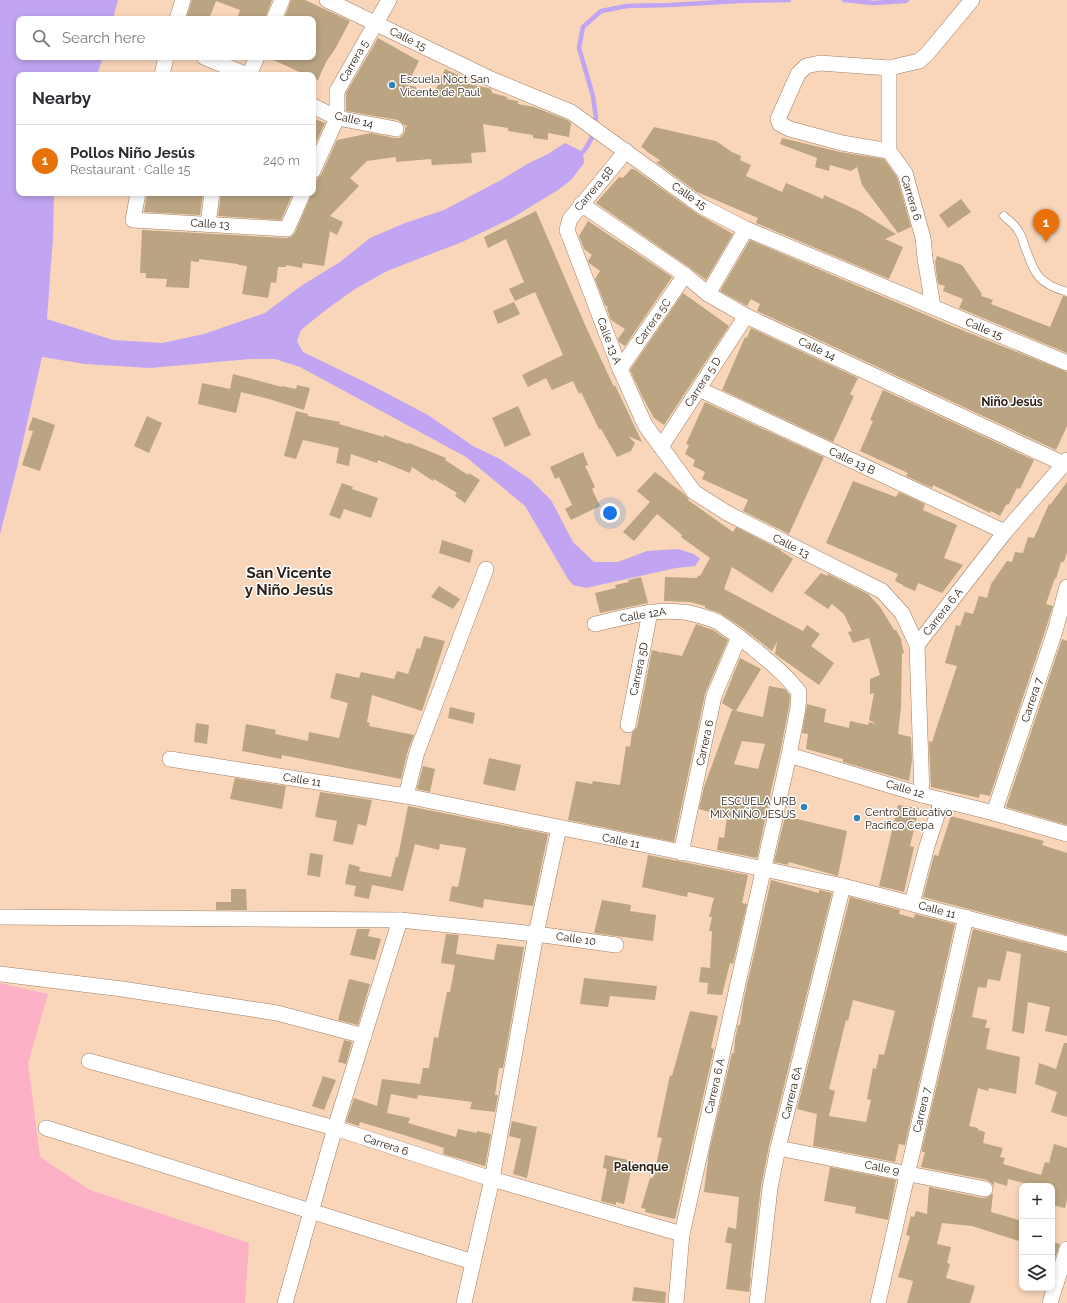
<!DOCTYPE html>
<meta charset="utf-8">
<style>
:root{--surface:#fff;--page:#f2f2f3;--text:#2b2b33;--muted:#7c7c81;--line:#e1e1e2;--accent:#3382b4}
body{margin:0;font-family:Raleway,sans-serif;background:var(--page);color:var(--text)}
.controls{position:absolute;right:12px;bottom:12px;display:grid;overflow:hidden;border-radius:8px;box-shadow:0 2px 6px #0003}
.controls button{width:36px;height:36px;display:grid;place-items:center;padding:0;border:0;border-bottom:1px solid var(--line);background:var(--surface);color:var(--text);font:20px sans-serif}
.you{position:absolute;left:610px;top:513px;width:14px;height:14px;margin:-10px;border:3px solid #fff;border-radius:50%;background:#1a73e8;box-shadow:0 0 0 6px #1a73e833}
.badge{display:grid;place-items:center;width:26px;height:26px;border-radius:50%;background:var(--accent);color:#fff;font-size:13px;font-weight:700}
.pin{position:absolute;translate:-50% -33px;filter:drop-shadow(0 1px 2px #0008)}
.pin::after{content:'';position:absolute;top:21px;width:14px;height:12px;background:inherit;clip-path:polygon(0 0,100% 0,50% 100%)}
.list{margin:0;padding:0;list-style:none}
h2{display:flex;justify-content:space-between;align-items:center;height:52px;margin:0;padding:0 16px;font-size:17px}
h2 small{font-size:13px;font-weight:400;color:var(--muted)}
.list li{display:grid;grid-template-columns:26px 1fr auto;gap:12px;align-items:center;box-sizing:border-box;height:72px;padding:0 16px;border-top:1px solid var(--line)}
.list b{display:block;font-size:15px;white-space:nowrap}
.list p{margin:0;font-size:13px;white-space:nowrap;color:var(--muted)}
.list em{font-size:13px;font-style:normal;color:var(--muted)}
.icon{flex:none;width:22px;height:22px;fill:none;stroke:currentColor;stroke-width:2;stroke-linecap:round;stroke-linejoin:round}
.map{position:relative;flex:none;width:1067px;height:1303px;overflow:hidden}
.search{position:absolute;background:var(--surface);box-shadow:0 2px 6px #0003;left:16px;top:16px;width:300px;height:44px;display:flex;align-items:center;gap:10px;box-sizing:border-box;padding:0 14px;border-radius:8px;color:var(--muted);font-size:15px}
.panel{position:absolute;background:var(--surface);box-shadow:0 2px 6px #0003;left:16px;top:72px;width:300px;height:124px;border-radius:8px}
.map>svg:first-child{display:block}
.green{fill:#fdb1c7}
.water{fill:#c1a5f2}
.lines{fill:none;stroke-linecap:round;stroke-linejoin:round}
.stream{stroke:#c1a5f2;stroke-width:4.5}
.building{fill:#baa481;fill-rule:evenodd}
.service-casing{stroke:#9f7f65;stroke-width:9}
.minor-casing{stroke:#9f7f65;stroke-width:16}
.service{stroke:#fff;stroke-width:8}
.minor{stroke:#fff;stroke-width:15}
.poi-dot{fill:#3382b4;stroke:#fefefe;stroke-width:1.5}
.labels{text-anchor:middle;dominant-baseline:central;stroke-width:3;stroke-linejoin:round;paint-order:stroke}
.street-label{font-size:11px;fill:#2d2015;stroke:#fefefe}
.poi-label{font-size:11px;fill:#2d2015;stroke:#fefefe;text-anchor:start}
.neighbourhood-label{font-size:12px;font-weight:bold;fill:#2d2015;stroke:#fefefe}
.district-label{font-size:15px;font-weight:bold;fill:#2d2015;stroke:#fefefe}
</style>
<div class="map">
<svg width="1067" height="1303" viewBox="0 0 1067 1303">
<rect width="100%" height="100%" fill="#f9d6ba"/>
<path class="green" d="M0,983L48,994L28,1063L40,1157L90,1190L249,1243L245,1303H0Z"/>
<path class="water" d="M0,0H118L113,19H19V57H103L97,75H19V193H54L53,237L47,319L113,340L162,343L204,334L265,313L301,286L340,262L370,238L405,223L444,210L501,180L527,164L548,154L565,143L583,152L584,163L571,180L558,190L512,218L462,242L387,271L355,289L327,309L301,330L297,341L303,352L369,384L428,415L473,446L500,459L531,480L551,500L573,542L594,562H618L647,551L678,549L694,554L700,559L695,566L676,568L586,588L573,585L568,579L525,506L466,457L300,367L275,359H250L150,368L85,364L42,357L17,468L0,534Z"/>
<g class="lines">
<g class="stream">
<path d="M844,0L874,3L905,1L907,0"/>
<path d="M595,125L596,118L593,96L579,48L583,27L601,11L627,6L670,5L739,1L789,0"/>
<path d="M578,156C586,150 591,142 593,132"/>
</g>
</g>
<g class="building">
<path d="M192,0H272L265,19H237L240,10L216,1L209,19H186Z"/>
<path d="M291,0H305L350,21L335,49L326,62L318,80L313,78V75H306L267,57H313V19H284Z"/>
<path d="M378,38L419,61L407,85L416,87V89L435,91L445,69L458,75L454,81L488,88L491,89L492,93L507,97V99L518,101V104L534,107L567,120L571,123L569,137L548,133V140L533,138V135L508,131V128L483,124L486,152L471,153L472,163L432,165L431,159L396,162V157L367,161L350,178L359,186L330,216L343,222L337,235L330,231L324,266L303,263L302,268L286,265V267H278L276,283L271,282L268,298L242,294L247,266L239,265L238,264L199,259V262L191,261L189,288L166,287L167,279L146,278V273H140L142,230L286,238L291,237L295,233L312,193H313V187L317,179L321,175L337,140L371,133L394,138H399L403,135L405,131V127L408,126L404,125L398,120L346,111V93Z"/>
<path d="M313,118L325,123L313,149Z"/>
<path d="M654,127L716,141L732,152L741,156L740,160L751,165L746,176L782,192L786,183L823,199L824,195L859,211L896,234L885,239L903,247L889,279L756,223L758,218L697,192L656,162L661,161L646,151V150L641,147Z"/>
<path d="M782,138L840,152L884,159L897,177L911,227L898,233L862,185L857,167L851,171L830,165L829,171L815,167L817,158L780,144Z"/>
<path d="M631,169H634L696,213L733,234L706,280L690,268L596,203L619,177L623,178Z"/>
<path d="M147,193H203L200,215L144,212Z"/>
<path d="M221,193H293L281,220L218,216Z"/>
<path d="M961,199L971,212L948,228L939,215Z"/>
<path d="M536,211L586,327L614,387L615,385L642,442L628,436L635,443L631,451L617,457L601,429H599L581,392L579,394L573,381L552,390L546,378L528,387L522,375L563,355L535,292L515,301L509,289L524,282L506,239L488,248L484,237Z"/>
<path d="M588,221L672,277L625,346L619,342L618,339L625,329L611,320L607,309L608,307L605,305L595,279L600,271L589,263L588,261L592,255L584,249L579,236Z"/>
<path d="M750,240L952,326L1067,372V426L1056,450L757,311L760,304L751,299L747,306L720,291Z"/>
<path d="M937,256L962,265L982,294L981,296L993,300L991,304L1050,327L1063,296L1067,297V353L959,308L963,299L943,291L945,286L938,284L935,262Z"/>
<path d="M683,293L729,326L664,425L654,418L643,398L630,370Z"/>
<path d="M514,302L520,314L498,324L493,311Z"/>
<path d="M751,328L858,378L850,394L854,396L833,442L722,390L745,337L747,338Z"/>
<path d="M233,374L282,387V386L296,389L297,385L310,388L304,410L269,399L241,392L236,413L198,404L202,383L230,389Z"/>
<path d="M883,390L1034,460L1020,489L1017,488L1009,504L1006,505L1000,516L991,511L990,513L933,485L932,488L906,476L908,473L860,451L873,421L870,420Z"/>
<path d="M705,402L824,457L789,534L743,511L748,500L702,479L705,472L693,466L695,460L685,454L689,445L686,444Z"/>
<path d="M518,406L531,435L505,447L492,418Z"/>
<path d="M296,411L308,414V416L340,422L339,424L384,437V435L408,444L409,443L446,458L445,460L468,475L469,473L480,480L465,503L455,496L457,493L434,479L433,481L412,467L410,473L378,460L377,463L351,454L349,466L336,463L339,448L303,440L296,459L284,456Z"/>
<path d="M147,416L162,423L149,453L134,446Z"/>
<path d="M33,417L55,425L40,471L22,465L33,431L28,430Z"/>
<path d="M583,452L588,465L585,466L595,487L592,489L600,506L571,520L565,509L572,505L559,477L555,479L550,467Z"/>
<path d="M655,472L683,493L689,499L688,500L733,532L736,527L781,550V551L793,559L772,593L732,567L724,589L803,631L807,625L820,634L811,646L834,663L819,685L775,654L777,642L772,651L741,627L720,613L705,608V606L690,602L664,601L665,577L697,578L698,575L700,576L710,558L681,537L682,535L657,514L634,541L623,532L650,502L637,491Z"/>
<path d="M853,481L896,497L899,492L925,504L923,510L957,525L944,558L963,565L942,593L918,583L915,591L903,586V585L895,581L898,574L826,543Z"/>
<path d="M1067,482V552L1064,562H1061L1056,579L1055,578L1046,604L1053,606L1046,628L990,796L980,794L979,798L931,787L929,741L932,742L957,666L945,663L956,625L960,626L965,612L973,614L979,596L987,598L991,584L1007,561L1012,562L1015,552L1023,553L1028,537L1034,538L1049,504L1050,505Z"/>
<path d="M342,483L353,487L352,489L378,498L371,518L344,509L340,519L329,515Z"/>
<path d="M442,540L473,550L470,563L439,553Z"/>
<path d="M821,573L827,576L828,574L868,594L880,607L894,630H896L902,641H901L904,653L902,654L901,707L898,734L911,737L912,760L909,781L843,762V759L806,749L808,734L802,733L807,704L826,709L824,722L849,728L850,721L868,725L869,722L877,725L869,720L874,693L870,694V679L880,675L869,638L853,643L848,632L852,631L844,614L832,604L828,609L804,593Z"/>
<path d="M641,577L648,603L600,613L595,593L616,588L615,585L629,582L628,580Z"/>
<path d="M439,586L460,599L453,609L431,597Z"/>
<path d="M696,624L713,630L728,640L705,694L674,842L568,820L576,781L592,784L593,781L620,785L626,746L630,747L632,733L637,727L652,650L660,652L661,655V652L682,656Z"/>
<path d="M424,636L445,641L422,711L372,695L367,722L370,723L369,726L414,735L408,750L401,779L282,755L281,759L242,751L246,724L276,730L275,734L308,741L309,732L339,738L348,703L330,698L336,673L359,678L361,672L394,679L397,671L408,674L417,648L420,649Z"/>
<path d="M1062,639L1067,641V825L1006,807Z"/>
<path d="M740,658L761,669L736,711L763,717L769,686L785,689L790,695L789,707L780,753L772,786L757,858L717,850L719,837L724,838L727,817L699,809L704,787L732,710L735,711L722,703ZM742,741L765,744L758,769L734,764Z"/>
<path d="M450,707L475,713L473,724L448,718Z"/>
<path d="M196,723L209,725L207,744L194,742Z"/>
<path d="M489,758L521,765L515,791L483,784Z"/>
<path d="M423,766L435,769L430,792L417,789Z"/>
<path d="M235,778L286,786L282,809L230,799Z"/>
<path d="M320,792L372,800L366,826L358,824L353,845L333,841L337,821L315,817Z"/>
<path d="M898,805L919,808L910,846L914,847L904,892L879,886Z"/>
<path d="M408,806L548,834L533,906L484,899L483,908L449,901L452,886L458,887L466,848L440,844L439,850L415,844L403,891L372,885L369,899L354,896L356,886L345,884L349,864L360,867L359,871L391,877L396,857H398Z"/>
<path d="M785,816L847,831L838,876L789,862L788,865L774,862Z"/>
<path d="M951,816L1044,841L1042,845L1067,853V935L923,897L934,855L938,856Z"/>
<path d="M310,853L323,855L320,877L307,875Z"/>
<path d="M648,855L748,875L742,903L747,904L733,964L730,963L722,995L707,994L708,983L699,982L701,967L710,968L712,931H709L712,917H709L714,898L688,892L687,897L642,887Z"/>
<path d="M771,880L819,893V890L832,893L769,1146L761,1187L750,1277H751L749,1292L726,1289L732,1244L725,1242L728,1227L736,1229L739,1197L704,1192L709,1152L732,1053H734L735,1040L738,1025H740L744,998Z"/>
<path d="M231,889H246L247,910H216V902H231Z"/>
<path d="M850,897L900,910L899,914L914,918L915,914L955,924L905,1145L899,1144L895,1162L813,1146L817,1114L797,1109ZM853,1000L895,1011L884,1055L879,1054L876,1069L873,1068L867,1099L871,1100L866,1122L829,1116L835,1091L829,1089L846,1020L848,1021Z"/>
<path d="M602,900L631,905L630,911L656,915L653,941L594,933Z"/>
<path d="M357,929H370L368,936L381,939L375,960L350,955Z"/>
<path d="M973,929L1067,953V1036L1045,1031L1050,1007L1028,1002L1024,1034L1012,1031L1021,954L1007,951L1000,981L988,979L986,988L978,987L972,1017L987,1020L985,1028H990L986,1049L1020,1057L1016,1094L989,1088L988,1091L978,1088L969,1126L978,1128V1130L985,1132L983,1143L1003,1148L1000,1157L1005,1158L1003,1164L1041,1175L1045,1162L1049,1163L1054,1144L1067,1148V1199L1065,1208L1052,1205V1186H1035L1008,1179L1007,1186L994,1182V1186L991,1183L987,1180L921,1167L925,1152H922V1149Z"/>
<path d="M446,934L459,935L456,954L494,960L497,944L524,947L503,1068H499L495,1095H498L495,1112L470,1109L472,1102L418,1095L417,1099L391,1094L387,1113L410,1118L408,1123L456,1137L458,1129L477,1133V1131L491,1134L485,1166L443,1154L444,1148L404,1135L360,1122L359,1126L346,1122L354,1098L377,1106L382,1079L420,1084L423,1068H429L434,1037L438,1038L447,992H450L455,965L441,963Z"/>
<path d="M584,978L657,986L655,1000L610,996L608,1007L580,1004Z"/>
<path d="M349,979L370,984L358,1025L338,1020Z"/>
<path d="M690,1011L718,1016L711,1048L714,1049L675,1219L645,1212L646,1209L641,1208L650,1178H653L662,1138L657,1137L670,1075L672,1076Z"/>
<path d="M344,1040L352,1042L346,1064L338,1062Z"/>
<path d="M1064,1043H1067V1117L1051,1112L1057,1092L1035,1084L1039,1063L1056,1069Z"/>
<path d="M323,1076L336,1080L324,1110L312,1106Z"/>
<path d="M512,1121L537,1127L527,1178L513,1174L521,1139L509,1136Z"/>
<path d="M605,1155L633,1161L624,1204L616,1202V1205L601,1201L607,1169L603,1168Z"/>
<path d="M830,1167L896,1180L888,1220L855,1213L856,1207L824,1201Z"/>
<path d="M929,1187L983,1198L988,1197L993,1193L991,1212L1022,1221V1242L972,1226L942,1223L937,1244L951,1247L947,1263L950,1264L946,1278L975,1286L970,1303H907L913,1281L898,1277L910,1236L906,1235L911,1216L914,1217L916,1211L927,1214Z"/>
<path d="M1052,1242L1060,1244L1052,1267Z"/>
<path d="M634,1287L666,1292L665,1303L632,1301Z"/>
</g>
<g class="lines">
<g class="service-casing">
<path id="service" d="M1004,216C1009,221 1016,225 1019,232C1022,236 1023,242 1025,247C1035,274 1037,283 1067,292"/>
</g>
<g class="minor-casing">
<g id="minor">
<path d="M327,0L493,80L571,112L701,206L746,229L1067,363"/>
<path d="M177,19L183,0"/>
<path d="M274,19L282,0"/>
<path d="M204,57L247,75"/>
<path d="M889,68V151L905,173L923,238L925,258L933,307"/>
<path d="M162,75L166,57"/>
<path d="M249,75L257,57"/>
<path d="M313,106L337,118L396,129"/>
<path d="M626,151L570,219L567,230L620,369L645,425L694,492L727,513L882,591L902,613L917,645"/>
<path d="M889,151L842,143L790,129L780,124L778,119L798,74L806,66L820,63L889,68L919,61L927,54L972,0"/>
<path d="M313,171L337,118V91L389,0"/>
<path d="M138,193L133,220L287,229L303,193"/>
<path d="M581,204L685,275L708,294L746,316L1064,464L1067,460"/>
<path d="M208,224L212,193"/>
<path d="M708,294L746,229"/>
<path d="M620,369L685,275"/>
<path d="M699,389L1005,532"/>
<path d="M661,447L746,316"/>
<path d="M595,624C631,616 668,604 704,617C709,618 714,620 718,622C730,630 742,639 753,648C770,662 786,675 799,692L798,708L789,755L682,1234L676,1303"/>
<path d="M628,725L650,612"/>
<path d="M789,755L922,795L994,813L1067,834"/>
<path d="M170,759L406,796L764,869L843,886L1067,944"/>
<path d="M922,795L917,645L1005,532L1064,464L1067,465"/>
<path d="M406,796L417,752L486,569"/>
<path d="M994,813L1055,631L1067,587"/>
<path d="M681,853L714,696L739,637"/>
<path d="M912,903L927,846L942,800"/>
<path d="M0,917L400,920L536,934L616,945"/>
<path d="M0,974L122,989L277,1013L364,1036"/>
<path d="M89,1061L335,1128L492,1179L682,1234"/>
<path d="M46,1128L473,1262"/>
<path d="M778,1148L985,1189"/>
<path d="M285,1303L335,1128L400,920"/>
<path d="M464,1303L492,1179L536,934L559,828"/>
<path d="M757,1303L770,1188L778,1148L843,886"/>
<path d="M878,1303L966,917"/>
<path d="M1050,1303L1067,1249"/>
</g>
</g>
<use href="#service" class="service"/>
<use href="#minor" class="minor"/>
</g>
<g class="poi-dot">
<circle cx="392" cy="85" r="4"/>
<circle cx="804" cy="807" r="4"/>
<circle cx="857" cy="818" r="4"/>
</g>
<g class="labels">
<g class="street-label">
<text transform="translate(408 39) rotate(26)">Calle 15</text>
<text transform="translate(354 61) rotate(-60)">Carrera 5</text>
<text transform="translate(354 120) rotate(13)">Calle 14</text>
<text transform="translate(594 189) rotate(-50)">Carrera 5B</text>
<text transform="translate(689 196) rotate(34)">Calle 15</text>
<text transform="translate(911 198) rotate(73)">Carrera 6</text>
<text transform="translate(210 224) rotate(3)">Calle 13</text>
<text transform="translate(653 322) rotate(-55)">Carrera 5C</text>
<text transform="translate(984 329) rotate(23)">Calle 15</text>
<text transform="translate(609 341) rotate(69)">Calle 13 A</text>
<text transform="translate(817 349) rotate(25)">Calle 14</text>
<text transform="translate(703 382) rotate(-57)">Carrera 5 D</text>
<text transform="translate(852 461) rotate(25)">Calle 13 B</text>
<text transform="translate(791 546) rotate(27)">Calle 13</text>
<text transform="translate(943 612) rotate(-52)">Carrera 6 A</text>
<text transform="translate(643 615) rotate(-9)">Calle 12A</text>
<text transform="translate(639 669) rotate(-78)">Carrera 5D</text>
<text transform="translate(1032 700) rotate(-72)">Carrera 7</text>
<text transform="translate(705 743) rotate(-78)">Carrera 6</text>
<text transform="translate(302 780) rotate(9)">Calle 11</text>
<text transform="translate(905 789) rotate(16)">Calle 12</text>
<text transform="translate(621 841) rotate(11)">Calle 11</text>
<text transform="translate(937 910) rotate(15)">Calle 11</text>
<text transform="translate(576 939) rotate(8)">Calle 10</text>
<text transform="translate(715 1086) rotate(-77)">Carrera 6 A</text>
<text transform="translate(792 1093) rotate(-76)">Carrera 6A</text>
<text transform="translate(922 1110) rotate(-77)">Carrera 7</text>
<text transform="translate(386 1145) rotate(18)">Carrera 6</text>
<text transform="translate(882 1168) rotate(11)">Calle 9</text>
</g>
<g class="poi-label">
<text x="400" y="79">Escuela Noct San<tspan x="400" dy="13">Vicente de Paul</tspan></text>
<text x="796" y="801" text-anchor="end">ESCUELA URB<tspan x="796" dy="13">MIX NIÑO JESUS</tspan></text>
<text x="865" y="812">Centro Educativo<tspan x="865" dy="13">Pacifico Cepa</tspan></text>
</g>
<g class="neighbourhood-label">
<text x="1012" y="402">Niño Jesús</text>
<text x="641" y="1167">Palenque</text>
</g>
<g class="district-label">
<text x="289" y="573">San Vicente<tspan x="289" dy="17">y Niño Jesús</tspan></text>
</g>
</g>
</svg>
<div class="controls">
<button>+</button>
<button>−</button>
<button><svg class="icon" aria-label="layers" viewBox="0 0 24 24"><path d="M12 4l9 5-9 5-9-5zM3 14l9 5 9-5"/></svg></button>
</div>
<div class="you"></div>
<div class="pin badge" style="left:1046px;top:242px;background:#e8710a">1</div>
<div class="search"><svg class="icon" aria-label="search" viewBox="0 0 24 24"><circle cx="10" cy="10" r="6"/><path d="M15 15l6 6"/></svg>Search here</div>
<section class="panel">
<h2>Nearby<small></small></h2>
<ul class="list">
<li><span class="badge" style="background:#e8710a">1</span><div><b>Pollos Niño Jesús</b><p>Restaurant · Calle 15</p></div><em>240 m</em></li>
</ul>
</section>
</div>
